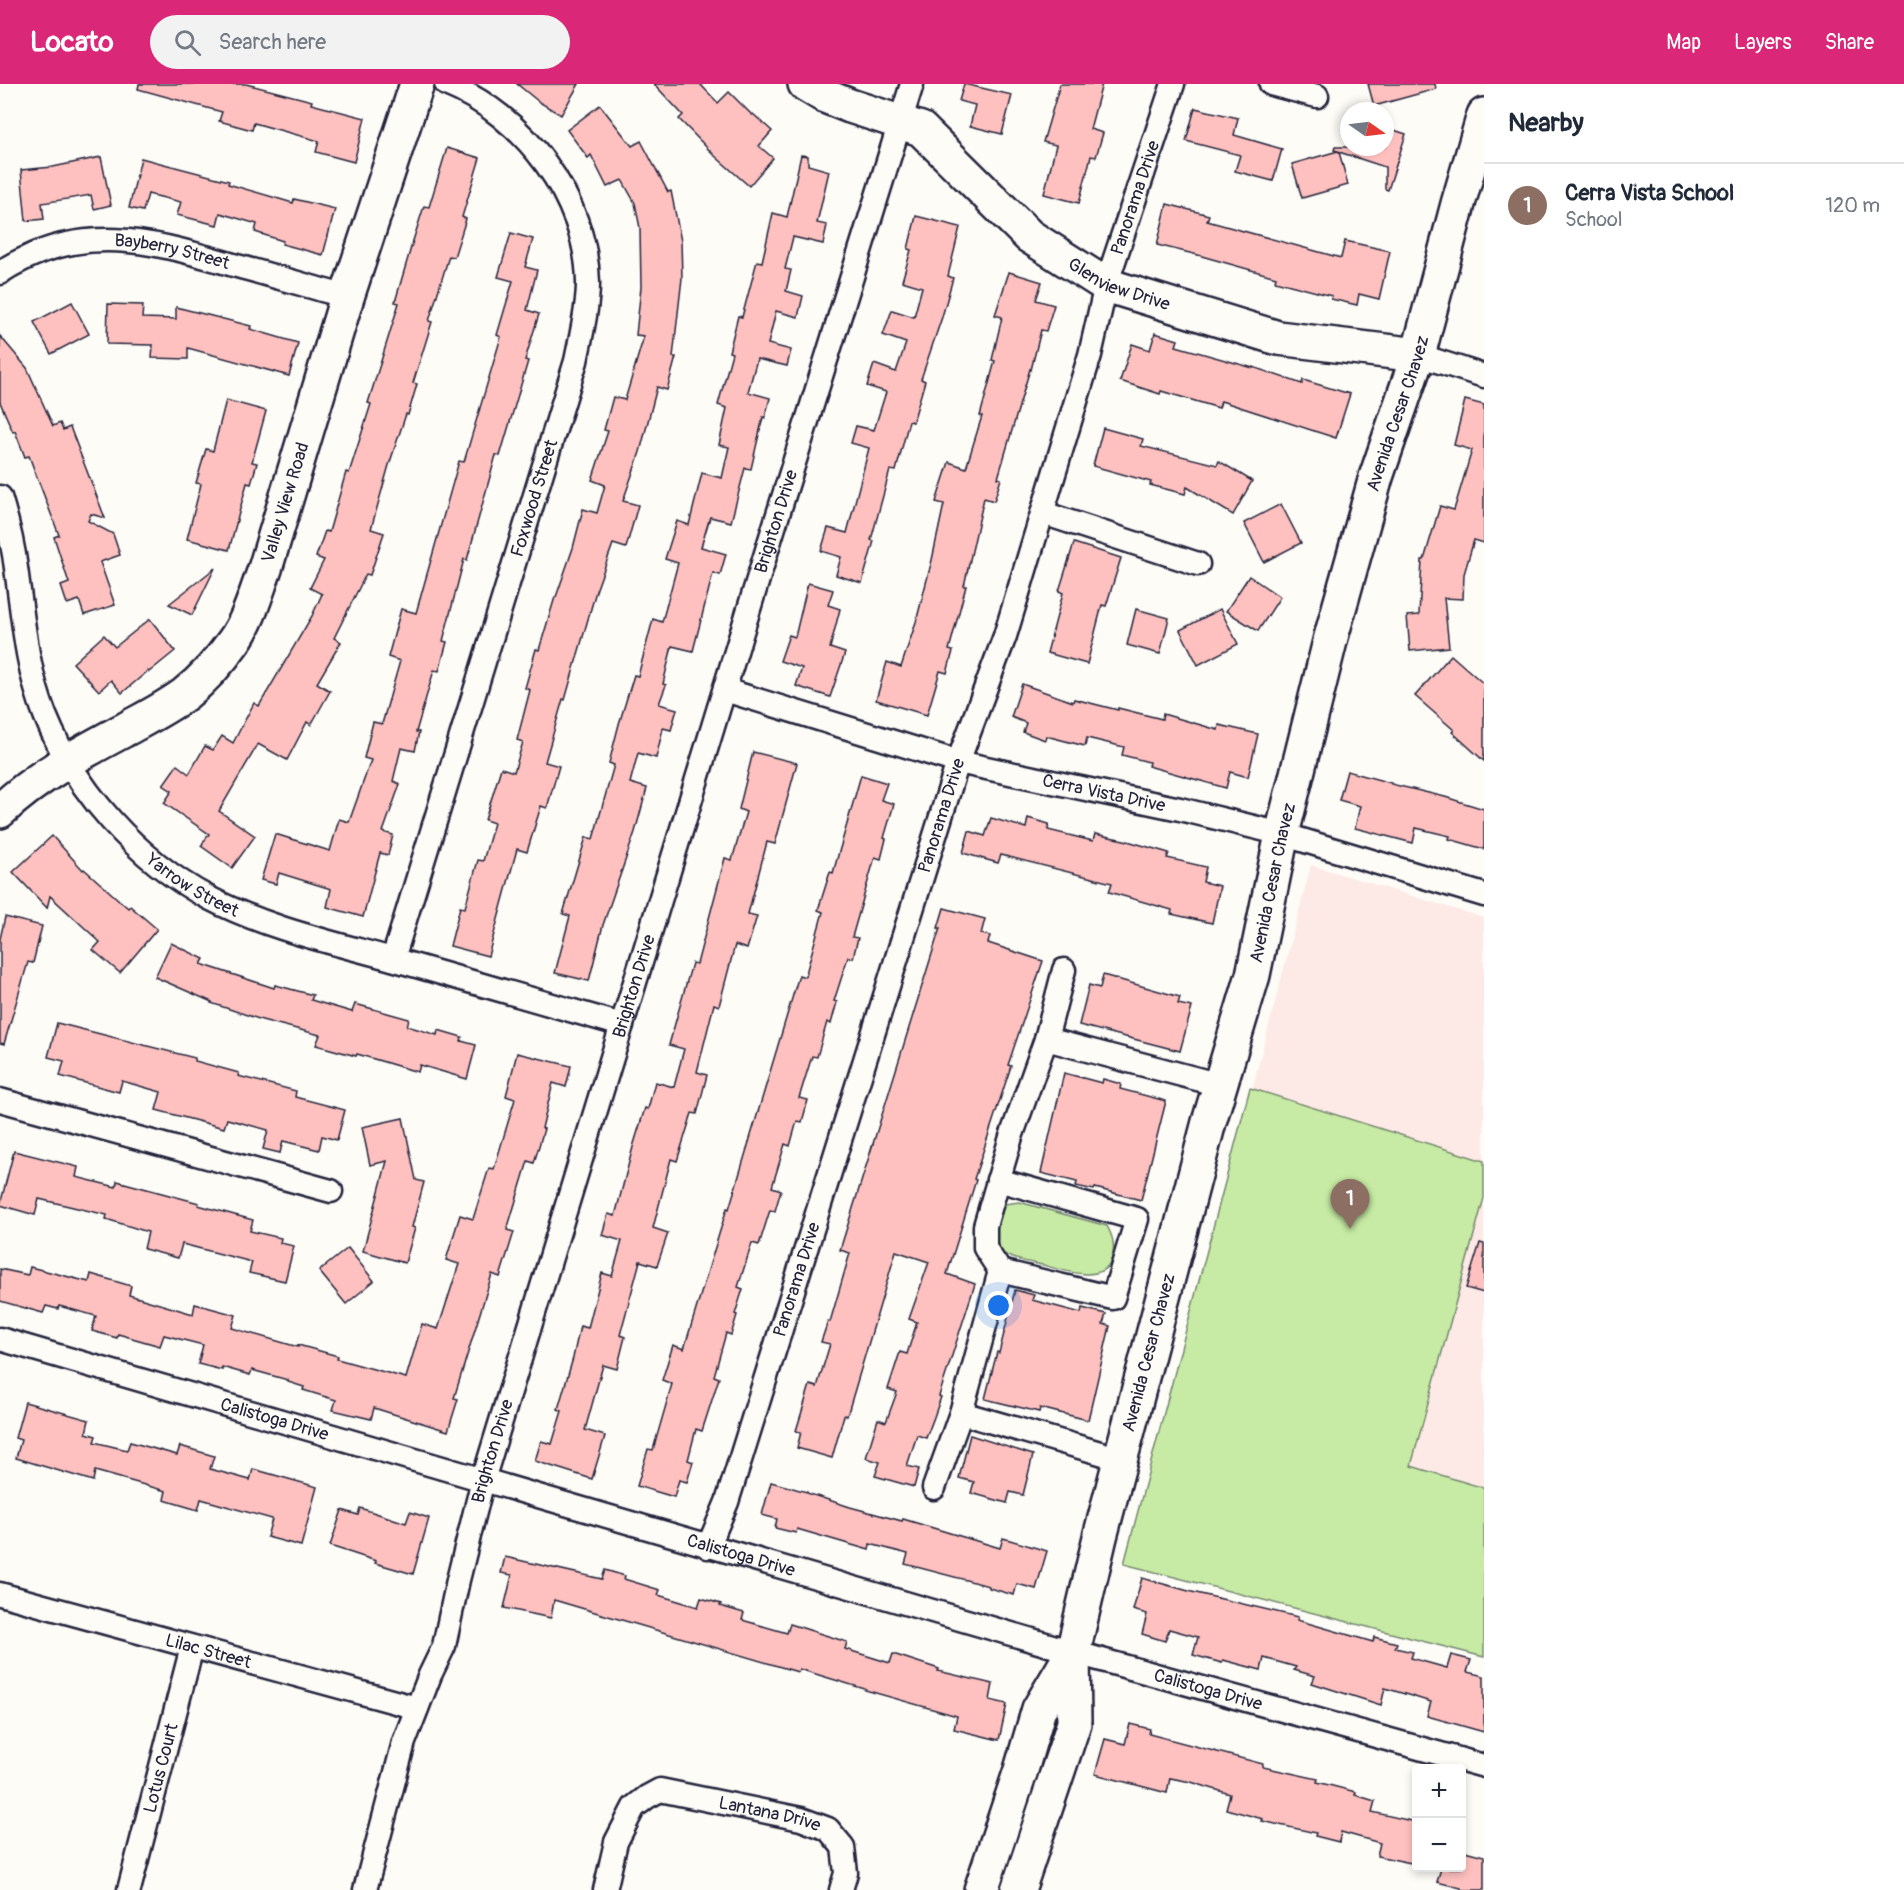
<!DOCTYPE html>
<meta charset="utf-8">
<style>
:root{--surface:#fff;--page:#f2f2f3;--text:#1f2937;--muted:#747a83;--line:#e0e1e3;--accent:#db2777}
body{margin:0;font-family:Pangolin,sans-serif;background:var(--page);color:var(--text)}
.controls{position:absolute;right:18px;bottom:18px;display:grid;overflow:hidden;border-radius:6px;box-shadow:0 3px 9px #0003}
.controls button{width:54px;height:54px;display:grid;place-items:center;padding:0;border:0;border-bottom:2px solid var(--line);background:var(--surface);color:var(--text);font:30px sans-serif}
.compass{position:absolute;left:1340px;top:18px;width:54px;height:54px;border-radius:50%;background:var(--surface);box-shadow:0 3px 9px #0003;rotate:104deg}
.you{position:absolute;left:999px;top:1222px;width:21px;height:21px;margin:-15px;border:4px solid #fff;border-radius:50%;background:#1a73e8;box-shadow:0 0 0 9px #1a73e833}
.badge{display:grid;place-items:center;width:39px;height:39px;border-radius:50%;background:var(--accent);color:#fff;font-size:20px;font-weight:700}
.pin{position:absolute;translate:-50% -50px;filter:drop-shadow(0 2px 3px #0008)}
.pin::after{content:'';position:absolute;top:32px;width:21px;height:18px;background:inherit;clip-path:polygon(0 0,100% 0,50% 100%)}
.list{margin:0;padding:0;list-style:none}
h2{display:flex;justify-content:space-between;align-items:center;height:78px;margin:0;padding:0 24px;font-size:26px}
h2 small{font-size:20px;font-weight:400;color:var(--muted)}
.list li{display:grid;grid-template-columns:39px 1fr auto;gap:18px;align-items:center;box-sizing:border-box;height:84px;padding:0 24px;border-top:2px solid var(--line)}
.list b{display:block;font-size:22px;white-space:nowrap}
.list p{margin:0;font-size:20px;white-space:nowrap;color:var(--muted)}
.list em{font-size:20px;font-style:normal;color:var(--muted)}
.icon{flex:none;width:33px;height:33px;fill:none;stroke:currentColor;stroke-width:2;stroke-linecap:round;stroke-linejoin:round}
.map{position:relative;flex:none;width:1484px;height:1806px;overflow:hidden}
header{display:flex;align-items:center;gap:36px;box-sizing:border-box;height:84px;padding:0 30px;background:var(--accent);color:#fff}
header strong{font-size:28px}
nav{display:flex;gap:33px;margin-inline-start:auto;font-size:21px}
.search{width:420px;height:54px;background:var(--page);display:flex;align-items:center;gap:15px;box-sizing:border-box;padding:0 21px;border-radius:33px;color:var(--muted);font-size:22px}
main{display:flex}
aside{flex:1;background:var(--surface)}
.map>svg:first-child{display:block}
.built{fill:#fdeae6}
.green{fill:#c7eba4;stroke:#748670;stroke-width:1.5}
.building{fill:#fec1bf;stroke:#22223b;stroke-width:1.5}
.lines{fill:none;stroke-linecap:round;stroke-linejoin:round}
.street-casing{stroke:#22223b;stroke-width:27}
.secondary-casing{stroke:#22223b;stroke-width:38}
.street{stroke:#fdfcf7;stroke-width:22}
.secondary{stroke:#fdfcf7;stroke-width:33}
.labels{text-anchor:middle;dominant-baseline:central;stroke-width:5;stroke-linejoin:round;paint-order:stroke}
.street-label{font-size:18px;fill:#22223b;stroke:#fdfcf7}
</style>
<header>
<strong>Locato</strong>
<div class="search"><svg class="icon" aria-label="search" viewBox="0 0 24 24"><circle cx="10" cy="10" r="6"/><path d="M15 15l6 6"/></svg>Search here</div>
<nav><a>Map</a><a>Layers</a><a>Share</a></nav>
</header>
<main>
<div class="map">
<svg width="1484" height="1806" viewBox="0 0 1484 1806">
<rect width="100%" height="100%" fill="#fdfcf7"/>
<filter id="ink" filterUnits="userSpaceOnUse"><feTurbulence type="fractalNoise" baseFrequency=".0167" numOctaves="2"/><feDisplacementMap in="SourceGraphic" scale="12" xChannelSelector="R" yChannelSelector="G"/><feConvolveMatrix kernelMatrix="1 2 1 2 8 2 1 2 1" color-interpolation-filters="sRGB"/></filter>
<g filter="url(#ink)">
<path class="built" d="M1311,781L1484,834V1572L1134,1455Z"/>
<g class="green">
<path d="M1250,1004L1484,1077V1114L1411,1382L1484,1404V1573L1124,1480Z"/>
<path d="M1019,1118L1107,1142C1113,1153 1115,1161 1112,1173C1105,1202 1062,1186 1043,1181C1029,1178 1009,1176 999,1166C987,1152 996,1133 1005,1120Z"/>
</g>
<g class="building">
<path d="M139,0H246L312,17L311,20L365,34L354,78L316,68L319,57L254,39L252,46L219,37L222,28L138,5Z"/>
<path d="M517,0H579L561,31L539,18Z"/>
<path d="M654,0H700L718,19L729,8L752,31L753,30L772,47L759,62L773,74L749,102L715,72L679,35L683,31Z"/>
<path d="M964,0L1012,11L1002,50L970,42L975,21L959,17Z"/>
<path d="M1060,0H1102L1090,45L1103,49L1096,73L1091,72L1079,119L1044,110L1056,61L1043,58Z"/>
<path d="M1368,0H1435L1436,5L1374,22Z"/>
<path d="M600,21L632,62L641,57L668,108L671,107L681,157L682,194L673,273H676L667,306L657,303L640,368L623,417L638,421L626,464L613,460L596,507L565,616L563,615L545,678L559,682L547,724L541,722L527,768L517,765L488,872L450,862L460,823L465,824L478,776L483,777L494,739L485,736L501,684L514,688L523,658L517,656L530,606L525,604L536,565L539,566L555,513H556L573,464L583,425L597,429L605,401L592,396L608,347L604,346L613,313L625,316L644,252L636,251L641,203L640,144L635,119L622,96L607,103L591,71L588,74L567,46Z"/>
<path d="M1195,24L1238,34L1234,51L1282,65L1273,97L1235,87L1240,71L1186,57Z"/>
<path d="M1385,43L1406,50L1388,106L1385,105V83L1339,68L1348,101L1302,114L1292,80L1338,67L1334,66L1335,63H1385Z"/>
<path d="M447,64L480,74L462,133L466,135L454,173L449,172L429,237L432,238L413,299L417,300L408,331L406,330L389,381L371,445L384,449L370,491L366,490L334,554L341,558L317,599L330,607L311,641L307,638L287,676L258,660L219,727L255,752L232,784L201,762L209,750L164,719L172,707L163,701L177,681L189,690L205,662L213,666L222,652L233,659L254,619L259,622L312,532L322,510L310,504L324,476L316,473L325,447L329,448L346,388L349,389L371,320L368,319L399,219L395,218L412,160L424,122L429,123Z"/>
<path d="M801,71L808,72V81L829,87L817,139L827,141L823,160L793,153L785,185L791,186L786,207L803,212L798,233L776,227L768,260L791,266L787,282L757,275L748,308L770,314L765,334L763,333L751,385L745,384L731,438L710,433L701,463L726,470L720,491L713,489L693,567L672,562L663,600L666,601L659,620L677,625L671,646L663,644L656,674L638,669L630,699L647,704L635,748L603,841L589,897L555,889L570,832L563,830L586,753L593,755L614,681L609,679L619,640L634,591L638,592L653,535L662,538L678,479L665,475L677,437L689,441L702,389L722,394L729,363L719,361L727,324L718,321L732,269L729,268L738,232L742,233L757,177L762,178L773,129L787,133Z"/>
<path d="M101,73L111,121L94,125L91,111L42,119L44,135L26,137L21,86L53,83Z"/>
<path d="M141,74L229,97L228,100L293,119L294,115L335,125L323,171L282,160L283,157L255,148L257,140L220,129L217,141L177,131L181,118L148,110L143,127L129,124Z"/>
<path d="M1167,120L1209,131L1207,137L1341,174L1345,157L1390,167L1379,215L1359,210L1357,221L1331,215L1332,212L1275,197L1276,193L1198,171L1157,161Z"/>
<path d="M916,132L960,143L948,192L953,194L942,233L921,295L925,297L913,338L909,337L896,387L890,386L871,456L874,457L862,499L836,491L841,473L821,467L828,444L847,449L869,364L851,359L856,342L874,346L886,308L867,302L874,280L896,288L906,259L883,251L892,226L914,233L922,203L902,197L911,166L908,165Z"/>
<path d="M511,149L533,155L525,183L537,186L527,226L539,230L525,276L528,277L500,372L496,371L467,476L464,475L443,557L447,558L439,587L434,586L416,648H419L415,667L401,664L393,697L400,700L383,748L393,751L388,771L380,769L363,833L327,823L331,805L279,789L276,800L261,796L275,750L330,767L339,735L349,738L371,676L364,674L373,638L382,640L400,577L388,573L401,525L416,529L459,377L464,378L501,253L497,251L513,197L498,193Z"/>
<path d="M1009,188L1042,198L1036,216L1054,221L1046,247L1041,246L1031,286L1030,285L998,394L1001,395L994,417L984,414L964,502H966L949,566L953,567L947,589L940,587L927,631L876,616L887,578L901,583L916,538L932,476L944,420L936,418L949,378L966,384L982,332H980L995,277L992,276L1002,233L995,231Z"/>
<path d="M72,218L89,250L51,270L34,238Z"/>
<path d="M108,220L143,221L142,234L176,235V223L251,242L250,245L298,259L289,292L188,264V275L152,274L153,261L107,260Z"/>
<path d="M1155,249L1178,256L1176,262L1253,284V283L1302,300L1303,296L1350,310L1336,354L1221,317L1219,324L1161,307L1160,310L1120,297L1132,260L1150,266Z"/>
<path d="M0,252L27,284L53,342L60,339L63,346L70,343L105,434L91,430L88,437L113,450L120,471L100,478L115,521L84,531L79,516L67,520L61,502L69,499L54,453L59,451L29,372L25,373L15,347L13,348L0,318Z"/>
<path d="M226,316L266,327L252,378L257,379L251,400L247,399L229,466L187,455L201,400L196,399L206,365L213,367Z"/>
<path d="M1465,316L1484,321V459L1474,456L1464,490L1463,515L1444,514L1449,563L1410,567L1407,532L1419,531L1422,476H1424L1440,422L1454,426L1472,366L1454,361Z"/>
<path d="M1103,344L1143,355L1141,362L1217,381L1219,377L1252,397L1233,431L1187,403L1185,410L1150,401L1151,398L1093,382Z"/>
<path d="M1281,420L1301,459L1264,478L1244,439Z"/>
<path d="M1074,459L1121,474L1106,522L1102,521L1087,580L1047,569L1063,509L1059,507Z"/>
<path d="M215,484L192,531L169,520Z"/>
<path d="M1249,492L1280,513L1258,547L1226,527Z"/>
<path d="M808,499L833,506L828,521L840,525L830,564L845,569L830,613L796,602L802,584L780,577L789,551L795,553Z"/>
<path d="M1136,525L1169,534L1160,570L1127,561Z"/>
<path d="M1220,525L1238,560L1198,581L1180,546Z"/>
<path d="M150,535L175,567L149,588L148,587L122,609L111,596L99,607L73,579L104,551L115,563Z"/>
<path d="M1451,571L1484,600V677L1452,648L1454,646L1415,612Z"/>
<path d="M1022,600L1073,618L1074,615L1118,626V624L1162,635L1163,630L1218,646L1219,641L1258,650L1248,693L1230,688L1226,704L1148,682L1149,678L1122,671L1124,663L1087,654L1085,662L1046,652L1045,656L1023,648L1026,639L1011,633Z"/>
<path d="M753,668L797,679L775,760L767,758L748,830L757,832L747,865L735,861L719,922L714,920L697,988L707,991L697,1030L692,1029L677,1077L671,1075L653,1144L668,1149L657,1182L640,1177L620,1251L625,1253L617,1285L603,1281L585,1346L605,1352L592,1395L535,1377L541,1357L552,1360L562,1327L558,1325L573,1274L580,1242L588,1244L602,1189L612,1192L622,1157L602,1151L608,1130L615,1132L633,1063L645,1024L648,1025L655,998L674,1003L684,965L669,961L692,879L697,880L725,774L732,776L746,728L739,725Z"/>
<path d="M1347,687L1391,699V700L1445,713L1484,725V765L1449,755L1450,752L1416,744L1413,759L1355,744L1360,722L1339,716Z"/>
<path d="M861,691L887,699L881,716L894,720L884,754L886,755L881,775L875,773L852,853L858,854L853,874L848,873L834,917L837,918L831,940L827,938L817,973L812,972L799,1014L808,1016L802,1038L797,1037L790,1062L785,1060L772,1103L781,1106L775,1127L770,1126L759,1161L752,1159L738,1203L743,1205L735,1230L737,1231L731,1251L726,1249L714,1292L719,1294L702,1347L696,1345L688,1376L693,1378L687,1398L679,1396L674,1413L637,1402L648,1365L653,1366L672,1300L662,1296L673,1261L684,1265L727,1124L729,1125L799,891L805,893L823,828L818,826L830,788L833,789Z"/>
<path d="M991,734L1026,744L1028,734L1049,740L1048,746L1093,757L1095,750L1124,756L1169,769L1167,774L1206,783L1203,798L1220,802L1212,839L1171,830L1172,826L1109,808L1112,799L1001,771L998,779L963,769L969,747L985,752Z"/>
<path d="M52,752L83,786L84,785L128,824L130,822L157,845L120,889L93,866L100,858L50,812L47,824L13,788Z"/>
<path d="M944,824L985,835L981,850L990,852L988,859L1043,877L1008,981L1011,982L974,1095L976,1096L947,1190L975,1200L939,1312L941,1313L934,1333L926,1354L917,1351L907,1382L919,1385L914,1403L875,1392L880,1378L866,1374L878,1335L886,1338L897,1308L888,1305L900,1268L907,1270L917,1238L909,1235L929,1178L896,1167L847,1332L844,1331L832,1374L797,1364L801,1348L796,1347L810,1301L817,1303L830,1260L821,1258L828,1237L830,1238L850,1169L840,1166L940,844H938Z"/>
<path d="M5,833L42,842L33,879L28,878L4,960L0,959V855Z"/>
<path d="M171,859L204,875L201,880L274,904L275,901L313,911L311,916L352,928L355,920L409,935L407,942L437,951L438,946L462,953L461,957L476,961L467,995L420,981L418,988L357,970L356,972L316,961L320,951L262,936L211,919L212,918L155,893Z"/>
<path d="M1103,891L1180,913L1178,920L1192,923L1180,967L1079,941L1089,901L1100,904Z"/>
<path d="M57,939L195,974V977L239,989L238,992L296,1007L295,1013L345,1026L337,1056L322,1052L319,1066L283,1057L280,1069L263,1065L268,1046L227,1035L224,1044L156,1026L161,1008L122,997L119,1008L60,992L64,977L48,973Z"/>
<path d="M517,969L571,982L566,1003L553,999L542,1044L544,1045L534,1079L528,1077L507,1146L514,1148L500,1193L492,1190L454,1314L458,1315L448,1347L374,1324L371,1335L333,1326L336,1316L303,1306L304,1303L288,1298V1296L252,1286L250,1291L222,1283V1286L198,1280L203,1261L164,1251L160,1262L118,1250L117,1254L92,1247L96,1232L59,1222L58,1225L46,1222L43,1229L0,1217V1185L28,1191L30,1183L89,1198L91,1190L131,1202L129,1211L193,1230L195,1220L236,1231L232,1244L298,1263V1261L338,1272L337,1275L406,1294L422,1240L438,1245L459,1180L446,1176L460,1131L473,1135L489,1084L494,1085L515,1015L506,1012Z"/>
<path d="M1064,989L1102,999L1103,995L1121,1000L1120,1005L1166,1017L1141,1116L1095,1104L1094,1106L1076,1102L1077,1098L1041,1089Z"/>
<path d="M403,1034L416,1096L424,1098L412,1143L415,1144L405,1179L363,1167L387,1077L370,1081L362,1043Z"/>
<path d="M14,1067L78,1083L76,1093L116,1103L117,1097L199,1119L198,1121L253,1136L250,1147L281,1154L280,1159L294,1162L285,1197L249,1189L252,1178L182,1160L178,1174L144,1165L148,1148L106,1135L107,1131L39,1115L35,1131L0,1121Z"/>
<path d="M1480,1159L1484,1160V1209L1466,1204Z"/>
<path d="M348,1164L374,1197L346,1220L319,1187Z"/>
<path d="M1015,1206L1034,1211L1032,1216L1081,1229L1082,1224L1106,1230L1103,1240L1110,1242L1088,1336L1040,1324L1039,1328L985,1315L997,1268L999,1269Z"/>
<path d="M25,1318L89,1336L86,1349L96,1352L94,1358L127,1366L130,1358L177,1371L180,1362L214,1372L210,1385L250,1396L253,1385L317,1403L301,1462L267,1453L272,1435L201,1415L198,1426L164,1416L166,1407L95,1387L93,1397L16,1374L21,1356L15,1354Z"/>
<path d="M970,1351L1033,1371L1023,1411L1010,1408L1007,1419L971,1409L974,1398L959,1394Z"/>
<path d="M771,1398L807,1408V1409L850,1423L902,1437L903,1435L1000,1464L1003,1454L1047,1467L1036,1505L1017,1500L1014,1511L989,1504V1502L905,1480L908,1470L870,1460L869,1466L797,1445L796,1449L775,1444L777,1435L762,1431Z"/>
<path d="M360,1424L406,1439L410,1428L429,1434L413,1490L375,1479L376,1477L330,1462L342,1426L358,1431Z"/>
<path d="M505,1473L602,1495L605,1486L625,1492L624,1495L660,1506L658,1511L698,1523L701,1514L721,1520L720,1522L744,1529L742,1536L787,1549L790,1540L847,1558L845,1565L890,1579L893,1570L939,1585L938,1587L993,1600L990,1616L1007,1620L999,1656L954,1645L957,1632L865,1606V1605L799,1585L798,1588L554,1516L551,1534L504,1524L512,1491L501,1489Z"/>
<path d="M1142,1494L1192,1508L1298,1533L1297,1536L1373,1558L1374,1553L1397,1559L1395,1564L1413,1568L1411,1574L1447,1584L1451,1571L1471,1576L1467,1588L1484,1592V1648L1427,1632L1431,1618L1385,1604L1381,1621L1312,1599L1315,1592L1294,1586L1296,1583L1264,1574L1261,1586L1223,1576L1222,1579L1193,1571L1198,1553L1169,1545L1165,1557L1142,1550L1147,1530L1133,1526Z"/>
<path d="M1130,1640L1150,1645L1149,1650L1263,1680V1683L1318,1695L1317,1698L1356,1708L1355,1711L1375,1717L1372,1728L1416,1738V1780L1377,1772L1380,1759L1341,1748L1339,1758L1315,1752L1316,1749L1262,1737L1263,1735L1226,1725L1230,1710L1191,1698L1170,1694L1167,1709L1095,1690L1105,1655L1125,1660Z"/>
<path d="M1461,1766L1484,1772V1806H1461V1804L1437,1798L1441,1784H1461Z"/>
</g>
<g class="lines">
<g class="street-casing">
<g id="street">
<path d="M1271,0L1317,12"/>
<path id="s1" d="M0,189C7,183 16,179 24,175C95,139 166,161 237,182C274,192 311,203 347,213"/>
<path d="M1418,271L1484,292"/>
<path id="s2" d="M0,413C7,436 13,460 16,484C23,533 26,583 45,631C75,706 137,776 209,814C268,845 335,859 399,877C473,898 547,919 622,941"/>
<path d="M1043,429L1198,480"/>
<path id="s3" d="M725,606L958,678L1180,725L1282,750L1484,811"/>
<path id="s4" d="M393,875L576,277C581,252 588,225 588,199C587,115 524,31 446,0"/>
<path d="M1046,955L1220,1001"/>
<path d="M0,1016L331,1107"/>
<path d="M998,1096L1137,1135L1113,1214L1000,1187"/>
<path id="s5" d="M0,1255L1073,1568L1484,1682"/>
<path d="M961,1329L1121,1375"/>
<path d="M934,1404L961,1329L1000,1187L985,1164V1142L1011,1053L1046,955L1064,886"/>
<path id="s6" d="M708,1463L727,1418L958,678L1005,552L1090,271L1106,201L1173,0"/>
<path id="s7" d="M0,1510L417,1624"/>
<path id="s8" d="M129,1806L192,1563"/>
<path id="s9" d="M365,1806L404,1658L430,1591L444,1562L458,1496L483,1396L770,456L912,0"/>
<path id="s10" d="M605,1806L616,1758L634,1723L647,1713L660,1706L801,1735L828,1745L843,1763L846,1789L841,1806"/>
</g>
</g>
<g class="secondary-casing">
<g id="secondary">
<path id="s11" d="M805,0L825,12L850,22L921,45L1029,152L1106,201L1278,254L1418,271"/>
<path id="s12" d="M0,727C37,692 81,669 126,645C146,634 166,624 185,610C204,595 220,577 234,557C249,536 256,509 265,485L347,213L417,0"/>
<path d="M981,1806L1021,1686L1039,1625L1073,1568"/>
<path id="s13" d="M1018,1806L1074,1639L1073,1568L1100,1453L1209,1038L1253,891L1282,750L1331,553L1376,393L1418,271L1458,120L1484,31"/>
</g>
</g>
<use href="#street" class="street"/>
<use href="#secondary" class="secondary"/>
</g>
</g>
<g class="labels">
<g class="street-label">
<text stroke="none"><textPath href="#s6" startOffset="1416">Panorama Drive</textPath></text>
<text stroke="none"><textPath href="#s1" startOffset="180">Bayberry Street</textPath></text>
<text stroke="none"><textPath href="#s11" startOffset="380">Glenview Drive</textPath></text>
<text stroke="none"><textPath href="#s13" startOffset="1528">Avenida Cesar Chavez</textPath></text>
<text stroke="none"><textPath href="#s4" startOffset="482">Foxwood Street</textPath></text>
<text stroke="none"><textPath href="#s12" startOffset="440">Valley View Road</textPath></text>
<text stroke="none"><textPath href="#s9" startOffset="1430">Brighton Drive</textPath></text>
<text stroke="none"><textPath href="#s3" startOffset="393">Cerra Vista Drive</textPath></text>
<text stroke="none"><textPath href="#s6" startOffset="768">Panorama Drive</textPath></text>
<text stroke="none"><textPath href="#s2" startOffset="453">Yarrow Street</textPath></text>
<text stroke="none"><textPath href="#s13" startOffset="1042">Avenida Cesar Chavez</textPath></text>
<text stroke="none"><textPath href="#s9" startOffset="944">Brighton Drive</textPath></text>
<text stroke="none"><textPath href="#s6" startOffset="282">Panorama Drive</textPath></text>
<text stroke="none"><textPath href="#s13" startOffset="556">Avenida Cesar Chavez</textPath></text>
<text stroke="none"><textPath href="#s5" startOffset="286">Calistoga Drive</textPath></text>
<text stroke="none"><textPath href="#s9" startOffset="458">Brighton Drive</textPath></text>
<text stroke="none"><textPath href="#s5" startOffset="772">Calistoga Drive</textPath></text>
<text stroke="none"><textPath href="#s7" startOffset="216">Lilac Street</textPath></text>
<text stroke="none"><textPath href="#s5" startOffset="1258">Calistoga Drive</textPath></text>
<text stroke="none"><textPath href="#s8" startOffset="126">Lotus Court</textPath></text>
<text stroke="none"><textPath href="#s10" startOffset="232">Lantana Drive</textPath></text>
</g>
</g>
</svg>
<div class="controls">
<button>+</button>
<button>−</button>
</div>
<svg class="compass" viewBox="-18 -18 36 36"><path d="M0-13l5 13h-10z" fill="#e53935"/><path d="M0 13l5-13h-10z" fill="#747a83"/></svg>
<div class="you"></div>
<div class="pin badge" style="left:1350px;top:1145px;background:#8d6e63">1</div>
</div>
<aside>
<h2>Nearby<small></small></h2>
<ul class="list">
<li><span class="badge" style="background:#8d6e63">1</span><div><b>Cerra Vista School</b><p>School</p></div><em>120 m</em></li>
</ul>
</aside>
</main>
